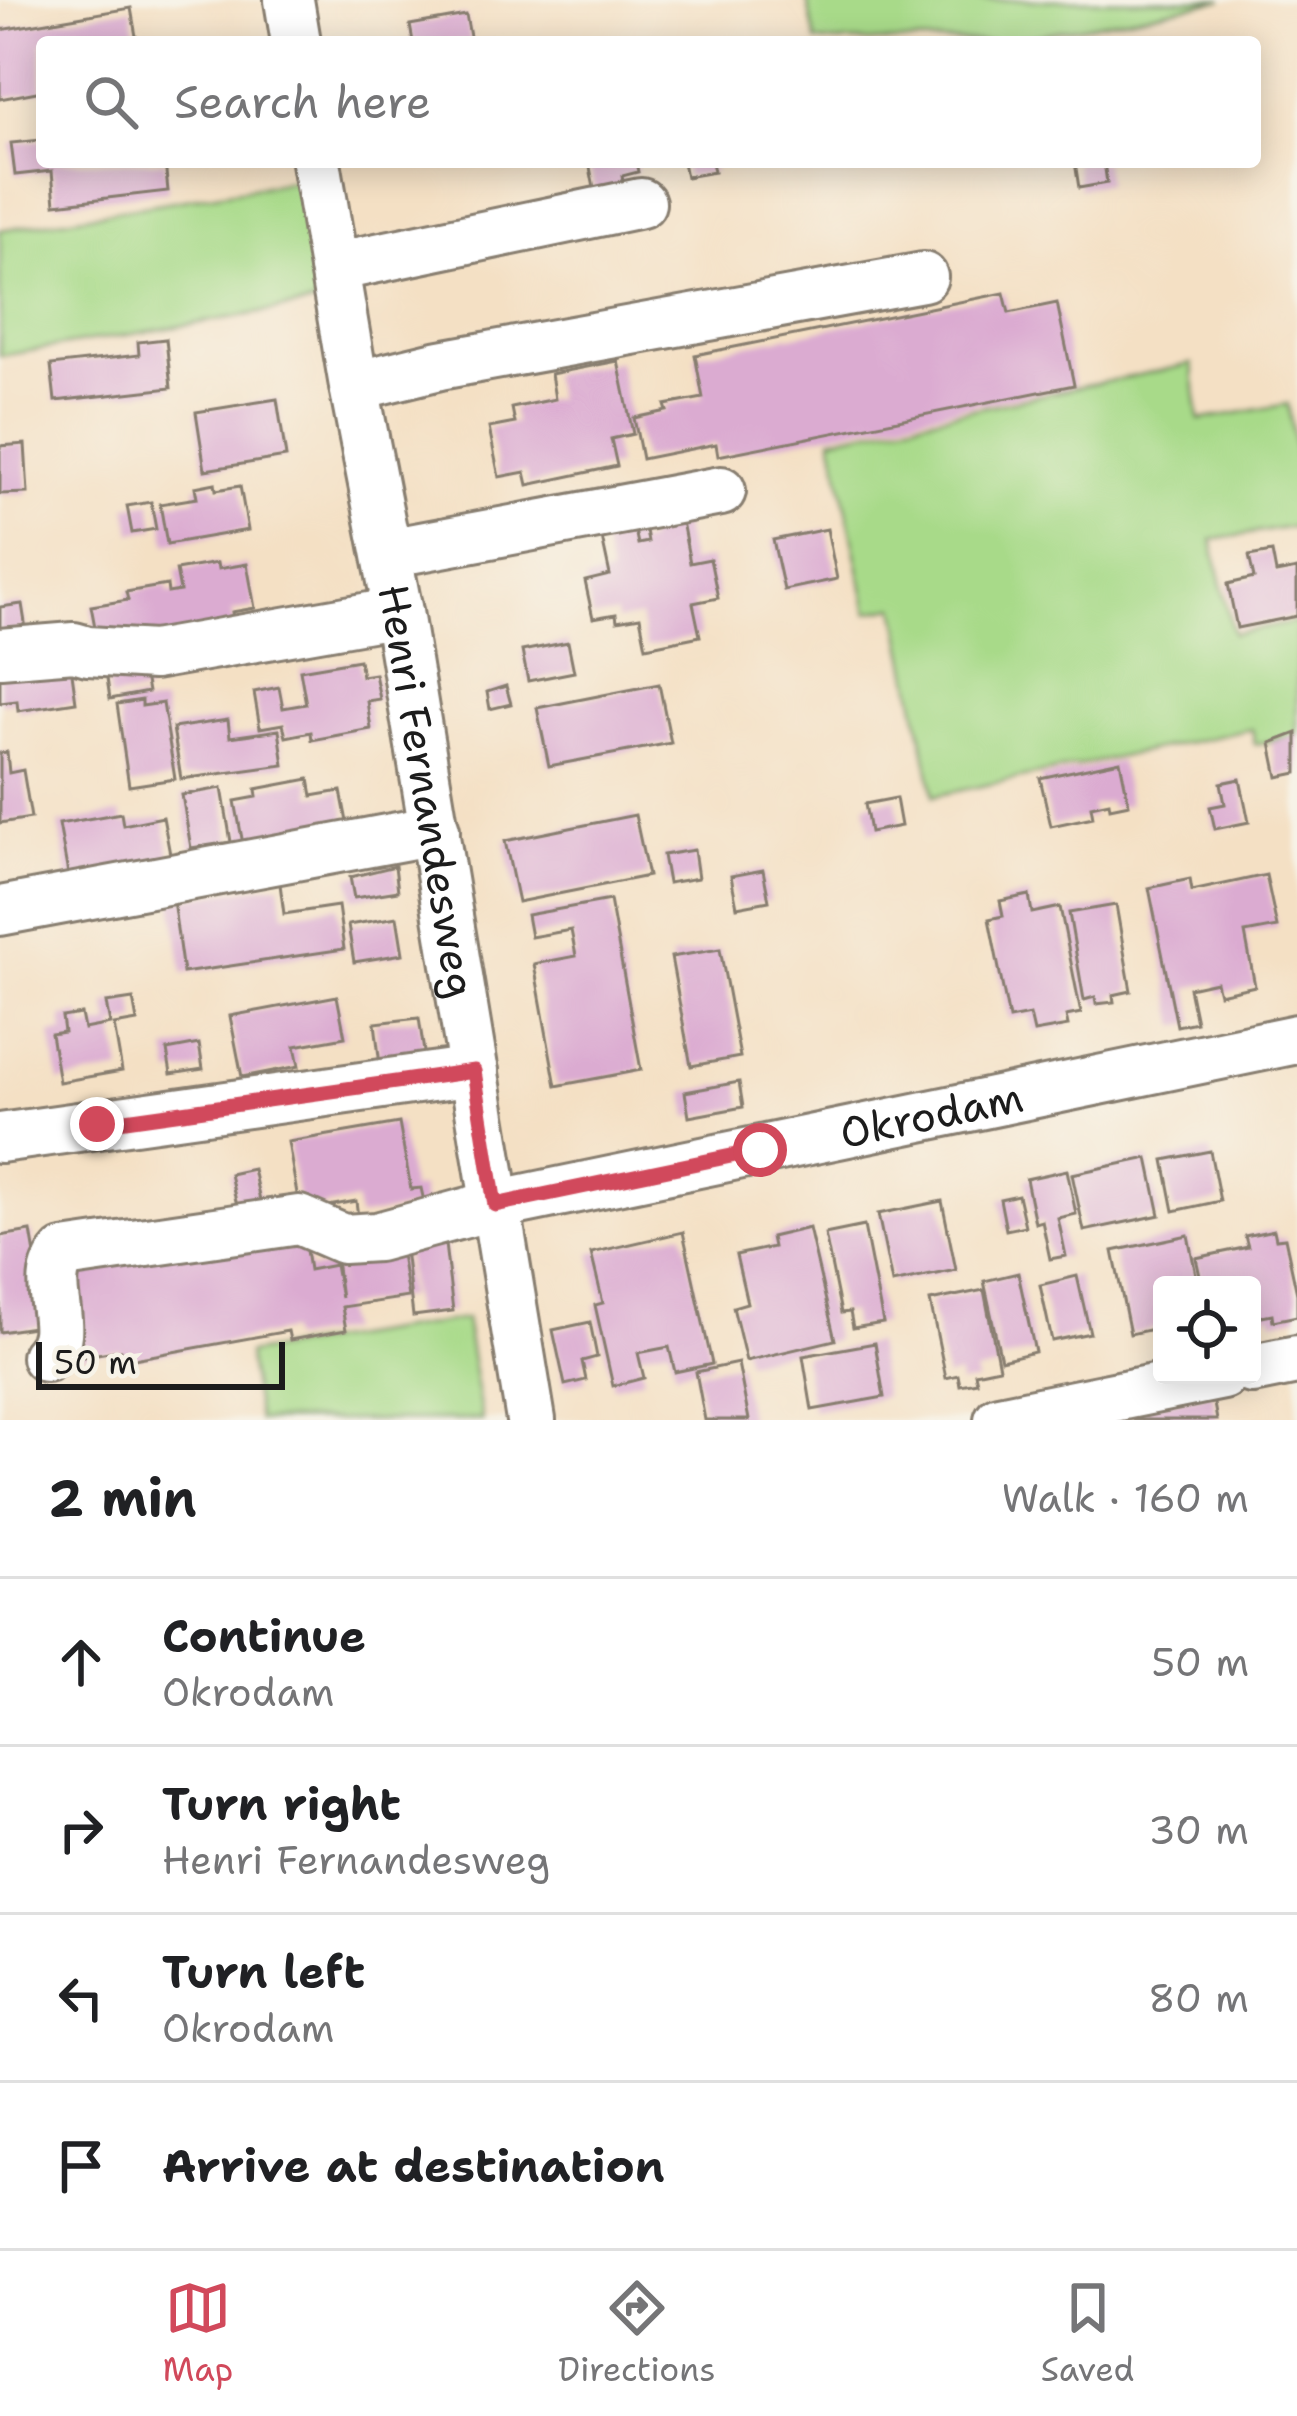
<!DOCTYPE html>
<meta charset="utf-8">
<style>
:root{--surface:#fff;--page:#f6f6f6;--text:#202124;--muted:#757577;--line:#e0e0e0;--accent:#d1495b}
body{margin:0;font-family:"Shantell Sans",sans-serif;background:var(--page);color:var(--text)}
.controls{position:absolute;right:36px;bottom:36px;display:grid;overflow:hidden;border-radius:12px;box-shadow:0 6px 30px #0003}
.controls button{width:108px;height:108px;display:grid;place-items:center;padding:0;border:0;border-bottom:3px solid var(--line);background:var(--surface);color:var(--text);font:60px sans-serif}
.scale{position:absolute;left:36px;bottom:30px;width:249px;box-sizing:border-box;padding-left:12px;border:6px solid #1c1c1c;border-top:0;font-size:33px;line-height:42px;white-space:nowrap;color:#1c1c1c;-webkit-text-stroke:9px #f7f3e8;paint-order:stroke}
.stop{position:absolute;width:36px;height:36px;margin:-27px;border:9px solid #d1495b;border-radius:50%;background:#fff}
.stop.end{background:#d1495b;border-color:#fff;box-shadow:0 3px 12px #0008}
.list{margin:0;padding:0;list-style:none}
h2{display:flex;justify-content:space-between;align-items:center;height:156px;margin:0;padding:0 48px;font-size:51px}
h2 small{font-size:39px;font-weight:400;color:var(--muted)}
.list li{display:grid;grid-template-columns:78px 1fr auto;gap:36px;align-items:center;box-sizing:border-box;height:168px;padding:0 48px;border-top:3px solid var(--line)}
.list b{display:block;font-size:45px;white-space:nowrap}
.list p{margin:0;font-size:39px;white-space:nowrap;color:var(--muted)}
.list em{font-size:39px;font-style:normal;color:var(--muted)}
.icon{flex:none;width:66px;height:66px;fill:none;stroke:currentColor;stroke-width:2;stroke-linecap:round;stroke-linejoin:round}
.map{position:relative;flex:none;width:1297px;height:1420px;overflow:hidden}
.search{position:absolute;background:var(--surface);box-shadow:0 6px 30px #0003;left:36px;right:36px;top:36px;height:132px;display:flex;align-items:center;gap:30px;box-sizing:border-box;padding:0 42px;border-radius:12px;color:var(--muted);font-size:45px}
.sheet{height:828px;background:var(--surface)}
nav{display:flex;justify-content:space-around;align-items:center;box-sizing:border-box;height:168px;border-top:3px solid var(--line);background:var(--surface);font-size:33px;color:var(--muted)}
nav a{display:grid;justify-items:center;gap:6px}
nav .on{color:var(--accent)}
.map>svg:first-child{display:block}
.green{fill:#a8da89;stroke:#627b52;stroke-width:3}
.building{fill:#dbabd1}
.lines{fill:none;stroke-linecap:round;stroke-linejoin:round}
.minor-casing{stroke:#887e70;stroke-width:54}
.minor{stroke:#fff;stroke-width:48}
.route{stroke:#d1495b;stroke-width:15}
.labels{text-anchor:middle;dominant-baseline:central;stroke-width:10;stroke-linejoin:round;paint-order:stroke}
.street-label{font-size:42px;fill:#1c1c1c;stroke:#f7f3e8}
</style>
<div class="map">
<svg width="1297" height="1420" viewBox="0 0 1297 1420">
<rect width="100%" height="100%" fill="#f7f3e8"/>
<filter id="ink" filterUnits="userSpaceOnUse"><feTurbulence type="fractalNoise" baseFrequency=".00833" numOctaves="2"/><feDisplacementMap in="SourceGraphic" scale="24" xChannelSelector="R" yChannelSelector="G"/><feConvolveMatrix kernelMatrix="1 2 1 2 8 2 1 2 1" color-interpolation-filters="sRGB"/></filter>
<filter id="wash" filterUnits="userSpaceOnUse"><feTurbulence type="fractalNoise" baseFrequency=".004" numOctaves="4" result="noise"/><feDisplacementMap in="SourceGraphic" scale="48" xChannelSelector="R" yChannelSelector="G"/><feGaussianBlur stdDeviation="2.7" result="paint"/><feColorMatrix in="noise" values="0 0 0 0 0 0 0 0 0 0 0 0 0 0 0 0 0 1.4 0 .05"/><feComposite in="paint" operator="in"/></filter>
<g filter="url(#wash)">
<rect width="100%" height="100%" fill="#f4e0c4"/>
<g class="green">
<path d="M807,0H1223L1001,42H816Z"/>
<path d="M305,179L326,302L0,356V230Z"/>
<path d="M1192,364L1199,420L1288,404L1297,461V526L1212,540L1233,634L1297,622V736L1255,744L1252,729L934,796L896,607L868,612L832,438Z"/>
<path d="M465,1319L482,1420H258L247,1354Z"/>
</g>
<g id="blocks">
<g class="building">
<path d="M131,8L137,42H42V91L0,99V30Z"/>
<path d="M466,15L471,42H413L410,25Z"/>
<path d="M42,140V162H165L168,191L55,204L52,171L15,175L11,143Z"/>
<path d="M589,162H636L638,172L622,176L624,187L595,193Z"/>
<path d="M683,162H712L714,172L686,177Z"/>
<path d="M1075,162H1104L1107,183L1079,188Z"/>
<path d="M1004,293L1009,313L1057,303L1074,385L718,456L716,444L642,459L634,418L667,411L665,405L703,398L695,355Z"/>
<path d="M166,339L171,388L55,401L51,365L139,355L138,342Z"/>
<path d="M618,361L633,434L611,439L617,466L528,485L525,472L499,477L489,428L515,423L512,408L555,399L551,374Z"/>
<path d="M277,399L286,457L205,470L196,412Z"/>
<path d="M25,444L28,493L0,494V446Z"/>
<path d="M215,483L216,490L240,486L248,530L167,544L160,504L197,498L195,487Z"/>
<path d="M151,502L156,529L132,533L127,506Z"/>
<path d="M681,516L690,563L710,559L718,598L693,603L700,636L646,647L640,617L617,621L616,614L593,618L585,581L610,575L601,533L634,526L638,544L648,542L645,524Z"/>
<path d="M827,529L837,579L784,590L773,540Z"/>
<path d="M1272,552L1276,573L1297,569V616L1237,628L1228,584L1254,578L1249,556Z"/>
<path d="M217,563L218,569L247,564L255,608L232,612L235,632L99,648L91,606L128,600L126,592L167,585L168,593L180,591L176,570Z"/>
<path d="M22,604L26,629L0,633V607Z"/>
<path d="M568,642L574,672L528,681L522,651Z"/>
<path d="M70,659L76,702L18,711L17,701L0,703V672Z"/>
<path d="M359,660L362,676L375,674L380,699L367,701L371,729L312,740L311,732L286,737L283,724L260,728L254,692L279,687L283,708L306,704L300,670Z"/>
<path d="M143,665L148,692L110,699L106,671Z"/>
<path d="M659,684L671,743L549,766L537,708Z"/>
<path d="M506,686L511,704L490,709L487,692Z"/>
<path d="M142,700V706L163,703L175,779L129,786L117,704Z"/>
<path d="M228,720L230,737L279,730L284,765L181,779L173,728Z"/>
<path d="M1297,733V773L1278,777L1271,743Z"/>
<path d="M7,752L9,773L23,770L31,818L0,823V753Z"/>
<path d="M1120,761L1129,804L1110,808L1109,802L1091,806L1093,817L1051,826L1040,778Z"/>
<path d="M309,779L312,796L341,791L348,827L245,855L235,801L257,797L256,789Z"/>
<path d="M1240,779L1249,822L1215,829L1210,807L1225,804L1221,783Z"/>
<path d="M222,788L231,842L191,848L182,795Z"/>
<path d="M896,798L901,826L870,832L865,804Z"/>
<path d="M121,813L123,825L163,817L172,865L70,885L59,824Z"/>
<path d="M635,815L648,876L518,902L505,841Z"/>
<path d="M694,850L698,878L668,883L663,855Z"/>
<path d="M395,866L398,891L354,898L350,877Z"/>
<path d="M763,870L769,901L737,907L731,876Z"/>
<path d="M1266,875L1277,927L1245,933L1255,986L1219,994L1216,982L1189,988L1196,1022L1177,1026L1149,888L1190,879L1192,891Z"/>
<path d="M280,884L284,914L338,906L344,949L183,973L173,900Z"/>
<path d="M1029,895L1032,913L1060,907L1081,1013L1066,1016L1068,1026L1034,1032L1030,1015L1009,1019L989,919L1003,916L1000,901Z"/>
<path d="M610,900L641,1070L556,1086L534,964L576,956L571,930L531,937L527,915Z"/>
<path d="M1116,905L1131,991L1113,995L1114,1002L1096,1004L1095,997L1084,1000L1069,913Z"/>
<path d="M397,917L403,954L354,962L348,925Z"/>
<path d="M720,949L740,1057L691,1066L671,957Z"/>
<path d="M337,996L345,1037L295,1046L299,1066L242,1077L230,1016Z"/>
<path d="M133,999L137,1021L114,1025L122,1071L59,1082L51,1034L64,1032L62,1017L81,1014L84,1029L110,1024L106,1003Z"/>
<path d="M419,1018L425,1059L380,1065L375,1023Z"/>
<path d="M199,1044L203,1069L171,1074L167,1050Z"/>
<path d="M739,1082L743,1107L689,1117L685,1092Z"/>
<path d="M399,1123L411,1189L421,1188L425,1206L358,1217L356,1201L300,1211L288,1142Z"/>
<path d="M1210,1151L1220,1201L1174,1211L1164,1160Z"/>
<path d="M1148,1158L1160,1215L1084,1231L1072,1174Z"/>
<path d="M253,1169L260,1201L237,1206L230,1174Z"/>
<path d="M1067,1170L1076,1214L1058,1218L1066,1256L1050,1259L1042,1221L1035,1223L1026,1179Z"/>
<path d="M1018,1195L1025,1226L1006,1230L1000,1199Z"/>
<path d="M942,1201L956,1270L892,1283L878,1214Z"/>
<path d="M864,1226L883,1323L853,1328L850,1312L841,1313L825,1234Z"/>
<path d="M809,1228L835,1340L746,1361L733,1307L747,1303L736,1255L773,1247L771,1237Z"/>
<path d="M1274,1230L1276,1239L1285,1238L1297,1294V1316L1273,1321L1272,1314L1252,1318V1285H1202L1196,1258L1248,1247L1245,1236Z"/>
<path d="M31,1231L47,1325L0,1332V1236Z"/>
<path d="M303,1231L309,1270L335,1265L341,1298L335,1252L399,1242L408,1297L342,1307L346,1330L290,1340L288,1331L123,1361L121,1350L79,1357L64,1264Z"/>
<path d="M683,1232L712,1364L675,1372L669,1347L638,1353L644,1378L613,1386L595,1305L603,1303L591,1253Z"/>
<path d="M1188,1235L1198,1285H1162V1327L1130,1334L1113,1251Z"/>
<path d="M444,1236L453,1311L413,1316L404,1241Z"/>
<path d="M1018,1273L1035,1352L1001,1360L984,1281Z"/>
<path d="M1077,1276L1090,1333L1052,1341L1040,1285Z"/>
<path d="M984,1290L999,1368L975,1373L977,1382L960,1385L958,1375L946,1378L930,1301Z"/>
<path d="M590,1322L597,1357L582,1361L586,1380L565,1385L553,1330Z"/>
<path d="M875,1343L884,1397L812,1410L803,1356Z"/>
<path d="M738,1363L749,1420H705L696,1372Z"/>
<path d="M1212,1393L1217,1420H1133L1143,1416L1141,1407Z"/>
</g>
</g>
</g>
<g filter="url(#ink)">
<use href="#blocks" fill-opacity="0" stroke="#887e70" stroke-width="3"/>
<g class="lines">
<g class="minor-casing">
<g id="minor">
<path d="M289,0L296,42"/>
<path id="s1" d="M316,162L354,386L398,612L531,1420"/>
<path d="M334,267L641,203"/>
<path d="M354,386L440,365L923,277"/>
<path d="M388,553L721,491"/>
<path d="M0,653L74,647L88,651L154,655L398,612"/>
<path d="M0,911L435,830"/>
<path d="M0,1138L474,1071"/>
<path id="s2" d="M46,1357C75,1328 36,1285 64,1254L299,1220L343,1239L377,1237L495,1205L1297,1039"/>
<path d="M1252,1369L1297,1360"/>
<path d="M999,1420L1223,1375"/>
</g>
</g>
<use href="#minor" class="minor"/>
</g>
</g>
<g class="lines" filter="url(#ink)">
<path class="route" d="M97,1124L474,1071L495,1205L760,1150"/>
</g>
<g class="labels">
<g class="street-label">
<text stroke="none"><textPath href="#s1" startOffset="639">Henri Fernandesweg</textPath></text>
<text stroke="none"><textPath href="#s2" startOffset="996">Okrodam</textPath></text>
</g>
</g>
</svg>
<div class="controls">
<button><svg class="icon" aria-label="locate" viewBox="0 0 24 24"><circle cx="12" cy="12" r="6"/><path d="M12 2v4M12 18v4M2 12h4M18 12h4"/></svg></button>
</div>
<div class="scale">50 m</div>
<div class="stop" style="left:760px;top:1150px"></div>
<div class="stop end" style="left:97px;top:1124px"></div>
<div class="search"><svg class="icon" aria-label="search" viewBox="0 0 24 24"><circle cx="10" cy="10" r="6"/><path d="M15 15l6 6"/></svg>Search here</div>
</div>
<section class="sheet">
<h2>2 min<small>Walk · 160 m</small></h2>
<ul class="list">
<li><svg class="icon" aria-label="ahead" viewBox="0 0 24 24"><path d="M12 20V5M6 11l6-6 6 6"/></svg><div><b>Continue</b><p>Okrodam</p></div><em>50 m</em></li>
<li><svg class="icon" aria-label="right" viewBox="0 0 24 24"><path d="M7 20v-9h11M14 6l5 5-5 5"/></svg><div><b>Turn right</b><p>Henri Fernandesweg</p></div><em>30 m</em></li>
<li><svg class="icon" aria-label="left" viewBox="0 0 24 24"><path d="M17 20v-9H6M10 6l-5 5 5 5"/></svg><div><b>Turn left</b><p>Okrodam</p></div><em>80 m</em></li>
<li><svg class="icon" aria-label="arrive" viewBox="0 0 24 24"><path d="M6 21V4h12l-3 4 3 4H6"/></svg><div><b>Arrive at destination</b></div></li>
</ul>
</section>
<nav>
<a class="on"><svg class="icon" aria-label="map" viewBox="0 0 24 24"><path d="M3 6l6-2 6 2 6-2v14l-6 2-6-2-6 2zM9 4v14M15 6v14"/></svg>Map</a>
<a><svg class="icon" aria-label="directions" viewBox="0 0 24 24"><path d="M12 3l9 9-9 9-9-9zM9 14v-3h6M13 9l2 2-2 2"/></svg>Directions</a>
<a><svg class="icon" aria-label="saved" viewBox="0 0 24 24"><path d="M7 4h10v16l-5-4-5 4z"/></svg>Saved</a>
</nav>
